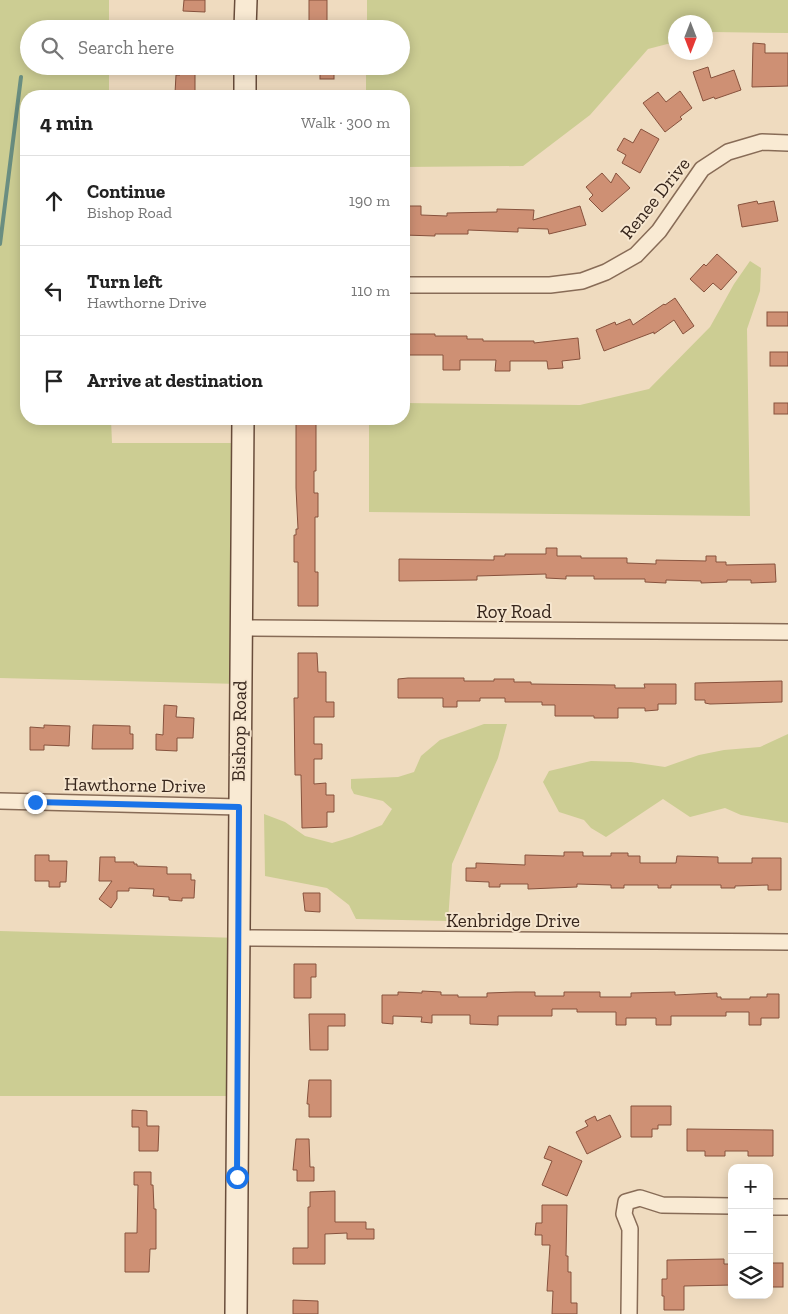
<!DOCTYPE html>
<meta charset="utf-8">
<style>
:root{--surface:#fff;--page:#f2f2f2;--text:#222;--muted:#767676;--line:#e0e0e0}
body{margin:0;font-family:"Zilla Slab",serif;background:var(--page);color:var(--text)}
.controls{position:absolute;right:15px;bottom:15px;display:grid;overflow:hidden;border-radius:10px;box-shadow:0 2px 12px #0003}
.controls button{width:45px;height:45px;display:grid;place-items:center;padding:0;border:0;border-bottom:1px solid var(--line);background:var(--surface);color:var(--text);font:25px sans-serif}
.compass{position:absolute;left:668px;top:15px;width:45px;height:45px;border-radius:50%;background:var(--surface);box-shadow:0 2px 12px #0003;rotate:180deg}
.stop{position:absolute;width:15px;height:15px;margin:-11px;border:4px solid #1a73e8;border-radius:50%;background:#fff}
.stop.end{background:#1a73e8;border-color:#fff;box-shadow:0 1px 5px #0008}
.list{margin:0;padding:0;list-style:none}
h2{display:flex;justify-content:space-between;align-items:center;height:65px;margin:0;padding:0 20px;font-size:21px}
h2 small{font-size:16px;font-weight:400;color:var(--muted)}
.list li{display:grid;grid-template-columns:32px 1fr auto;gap:15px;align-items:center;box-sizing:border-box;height:90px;padding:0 20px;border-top:1px solid var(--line)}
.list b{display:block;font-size:19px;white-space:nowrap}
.list p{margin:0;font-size:16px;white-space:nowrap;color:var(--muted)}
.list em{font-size:16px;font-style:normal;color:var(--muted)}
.icon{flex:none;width:28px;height:28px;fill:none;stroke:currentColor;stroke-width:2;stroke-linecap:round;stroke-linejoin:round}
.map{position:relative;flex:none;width:788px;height:1314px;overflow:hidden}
.search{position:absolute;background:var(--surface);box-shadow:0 2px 12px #0003;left:20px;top:20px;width:390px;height:55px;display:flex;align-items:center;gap:12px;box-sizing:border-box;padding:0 18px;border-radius:28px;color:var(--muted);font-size:19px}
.panel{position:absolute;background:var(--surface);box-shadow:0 2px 12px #0003;left:20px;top:90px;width:390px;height:335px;border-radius:20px}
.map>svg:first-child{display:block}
.green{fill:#cccd93}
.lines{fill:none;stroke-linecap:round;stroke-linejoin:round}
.stream{stroke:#6a8e81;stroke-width:4}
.building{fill:#ce9074;stroke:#87523d}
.street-casing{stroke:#886c57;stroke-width:18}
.secondary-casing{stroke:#694d3b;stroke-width:24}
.street{stroke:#f9ead3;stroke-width:15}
.secondary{stroke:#f9ead3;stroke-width:21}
.route{stroke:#1a73e8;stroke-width:6}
.labels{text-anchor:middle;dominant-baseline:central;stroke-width:4;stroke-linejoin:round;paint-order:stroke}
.street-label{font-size:19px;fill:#37261c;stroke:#f6e6cf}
</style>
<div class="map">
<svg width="788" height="1314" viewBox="0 0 788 1314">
<rect width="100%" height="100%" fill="#efdbbf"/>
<g class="green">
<path d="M0,0H109V29H29V66H109V96H26V419H111L112,443H242L240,684L0,678Z"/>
<path d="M367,0H788V33L712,32L706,33V22H676L675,42L648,49L590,115L523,166L404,167V96H366V66H401V29H367Z"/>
<path d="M750,261L761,268L760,291L747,329L750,516L369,512V419H404V403L580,405L649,389L710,327L734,284Z"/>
<path d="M484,724H507L498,758L452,864L448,921L356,919L349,905L327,888L265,876L264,814L285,822L305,836L332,843L352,837L382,825L392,809L383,801L354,794L351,788V779L398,777L414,772L421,756L440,740Z"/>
<path d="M788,734V823L741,815L725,808L690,817L663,799L606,837L591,828L584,820L559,812L543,782L549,771L591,761L631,762L665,767L699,755L724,750L760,747Z"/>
<path d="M0,931L239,938L237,1096H0Z"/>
</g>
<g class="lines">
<path class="stream" d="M0,244L21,77"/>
</g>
<g class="building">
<path d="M184,0H205V12L183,11Z"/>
<path d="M309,0H327V22H323L324,29H309Z"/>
<path d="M753,43L765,44V53H788V86L752,87Z"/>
<path d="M181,66H195V93H175L176,75H180Z"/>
<rect x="320" y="66" width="14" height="13"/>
<path d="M708,67L711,78L734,70L741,90L715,99L714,97L703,101L693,72Z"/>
<path d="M680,91L692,108L680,117L682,119L665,132L643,103L658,92L666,102Z"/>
<path d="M641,129L659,139L640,173L622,163L626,155L617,150L624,138L633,143Z"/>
<path d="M602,173L611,183L616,173L630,188L602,212L589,199L593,195L586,187Z"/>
<path d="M757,201L758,204L774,201L778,221L742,227L738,205Z"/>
<path d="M404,206H421V215L447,216V213L497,212V209L534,210L533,220L580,206L586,225L549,234L548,229L518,228V232L468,230V234H435V236L404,235Z"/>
<path d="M717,254L737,272L721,290L713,283L704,292L690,279L704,264L706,266Z"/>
<path d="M675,298L694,326L683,334L674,320L654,334V332L604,351L596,330L615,322L616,325L630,319L633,325L664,304L665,305Z"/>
<rect x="767" y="312" width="21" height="14"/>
<path d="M404,334H435V336H467V339H483V341H534V343L578,338L580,359L562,361L563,368L548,369L547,361H510V371H495L496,360H460V370H443V355H404Z"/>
<rect x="770" y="352" width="18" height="14"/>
<rect x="774" y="403" width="14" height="11"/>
<path d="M296,419H316V471H314V493H318V517H315V572H318V606H298V562H294V535H296V529H298L296,488Z"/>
<path d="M546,548H557V556H581V558H627V563L656,564V560L706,561V556H716V562H726V565L775,564L776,582L751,583V580H727V582L701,583V581L666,580V583L645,582V579H594V576H566V579L546,578V574L477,576V580L399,581V559L494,560V556H505V554H546Z"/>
<path d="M298,653H317L318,672H326V702H334V717H314V744H322V759H314V784L326,783V795H334V812H327V827L302,828L301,775H295L294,698H298Z"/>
<path d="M408,678H464V681H494V679H514V682H531V684L615,685V688H645L644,684H676V704H658V710L645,711V708H618V718H594V716H555V705H542V702H505V698H480V701H457V707H443V698H398V679Z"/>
<path d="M782,681V702L710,704L705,703V700H695V683Z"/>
<path d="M164,705L177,706L176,717L194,718L193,738H177V751L156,750V734L163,735Z"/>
<path d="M44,725L70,726L69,746L44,745V750H30V727L44,728Z"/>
<path d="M93,725L130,726V734H133V749H92Z"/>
<path d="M564,852H583V856H611V853H628V856H640V863H676L677,856L718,857V863H752V858H781V890H768V885L735,886V888H721V885H671V888H658V885H624V888H611V885L577,884V887L528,889V884H500V887H489V882L466,881V868H476V863L525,865V855L564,856Z"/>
<path d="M35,855H49V861H67L66,882H60V887H49V881H35Z"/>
<path d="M100,857H115V862H134V864H137V866L167,867V874H191V880H195L194,898H182V901L169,900V897L153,896L154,889L129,888V891H117V899L111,908L99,899L112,881H99Z"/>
<path d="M303,893H320V912L305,911Z"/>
<path d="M294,964H316V977H311V998H294Z"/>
<path d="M422,991L441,992V995H458V997H487V993L516,992H535V996H564V992H600V997H631V993L675,992V995L717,993V997H721V999H750V997H767V994H779V1018H761V1025H749V1012H726V1016H671V1025H656V1018H626V1025H616V1012H577V1009H552V1016H498V1025L470,1024V1015H432V1023L421,1022L422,1017L393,1016V1024L382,1023V995H398V992L422,993Z"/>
<path d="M309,1014H345V1026H328V1050H310Z"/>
<path d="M309,1080H331V1117H309V1104H307Z"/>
<path d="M631,1106H671V1125H658V1129H652V1137H631Z"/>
<path d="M132,1110L147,1111V1126H159L158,1151H139V1127H132Z"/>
<path d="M610,1115L621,1137L587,1154L576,1132L588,1126L585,1121L595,1116L597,1121Z"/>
<path d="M687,1129L773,1130V1156H748V1151H725V1156H705V1151H687Z"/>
<path d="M296,1139H309L310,1167H314V1181H297V1170H293Z"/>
<path d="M549,1146L582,1161L567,1196L542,1185L552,1161L544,1158Z"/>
<path d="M134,1172H151V1185H153L154,1209H156V1249H150L149,1272H125V1233H137L138,1185H134Z"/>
<path d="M335,1191V1222H366V1229H374V1239H347V1233L325,1234V1264H293V1248H308V1207H310V1192Z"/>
<path d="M542,1205H567L566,1256H568V1272H571V1303H577V1314H552L553,1291H547L550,1245H542V1235H535L536,1223H542Z"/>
<path d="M724,1259V1264H732V1285L684,1286V1310H664V1296H662V1279H667V1260Z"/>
<rect x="769" y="1263" width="14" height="24"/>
<path d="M293,1300L318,1301V1314H293Z"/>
</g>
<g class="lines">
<g class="street-casing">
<g id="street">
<path d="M404,285H550L582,281L606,272L636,255L659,231L702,169L728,152L762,142L788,143"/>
<path d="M240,628L788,632"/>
<path d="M0,801L239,807"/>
<path d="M239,938L788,942"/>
<path d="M769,1207H788"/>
<path d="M629,1314L630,1229L624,1214L626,1202L640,1198L662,1205L732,1206"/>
</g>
</g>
<g class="secondary-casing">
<g id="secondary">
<path d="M245,29L246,0"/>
<path d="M245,96V66"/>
<path d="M236,1314L243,419"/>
</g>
</g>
<use href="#street" class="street"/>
<use href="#secondary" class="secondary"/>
</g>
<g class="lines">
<path class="route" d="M35,802L239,807L237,1177"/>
</g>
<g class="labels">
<g class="street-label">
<text transform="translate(655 198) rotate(-51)">Renee Drive</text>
<text x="514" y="611">Roy Road</text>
<text transform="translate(239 731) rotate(-89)">Bishop Road</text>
<text transform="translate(135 785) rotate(1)">Hawthorne Drive</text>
<text x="513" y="920">Kenbridge Drive</text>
</g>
</g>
</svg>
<div class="controls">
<button>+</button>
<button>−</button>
<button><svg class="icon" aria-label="layers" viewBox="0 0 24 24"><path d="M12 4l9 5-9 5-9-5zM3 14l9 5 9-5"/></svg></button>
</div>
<svg class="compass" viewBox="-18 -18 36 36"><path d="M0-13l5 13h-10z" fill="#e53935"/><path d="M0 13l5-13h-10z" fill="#767676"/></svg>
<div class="stop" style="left:237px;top:1177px"></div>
<div class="stop end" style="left:35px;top:802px"></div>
<div class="search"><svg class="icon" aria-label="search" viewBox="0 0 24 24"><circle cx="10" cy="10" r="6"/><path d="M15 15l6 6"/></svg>Search here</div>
<section class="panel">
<h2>4 min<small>Walk · 300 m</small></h2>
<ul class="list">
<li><svg class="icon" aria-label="ahead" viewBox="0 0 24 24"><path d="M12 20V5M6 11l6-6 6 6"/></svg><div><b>Continue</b><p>Bishop Road</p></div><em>190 m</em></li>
<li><svg class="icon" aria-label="left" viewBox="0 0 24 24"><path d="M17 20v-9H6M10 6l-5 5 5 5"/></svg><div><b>Turn left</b><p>Hawthorne Drive</p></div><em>110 m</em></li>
<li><svg class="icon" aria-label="arrive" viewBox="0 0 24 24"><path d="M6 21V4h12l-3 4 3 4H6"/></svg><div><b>Arrive at destination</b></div></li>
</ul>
</section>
</div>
